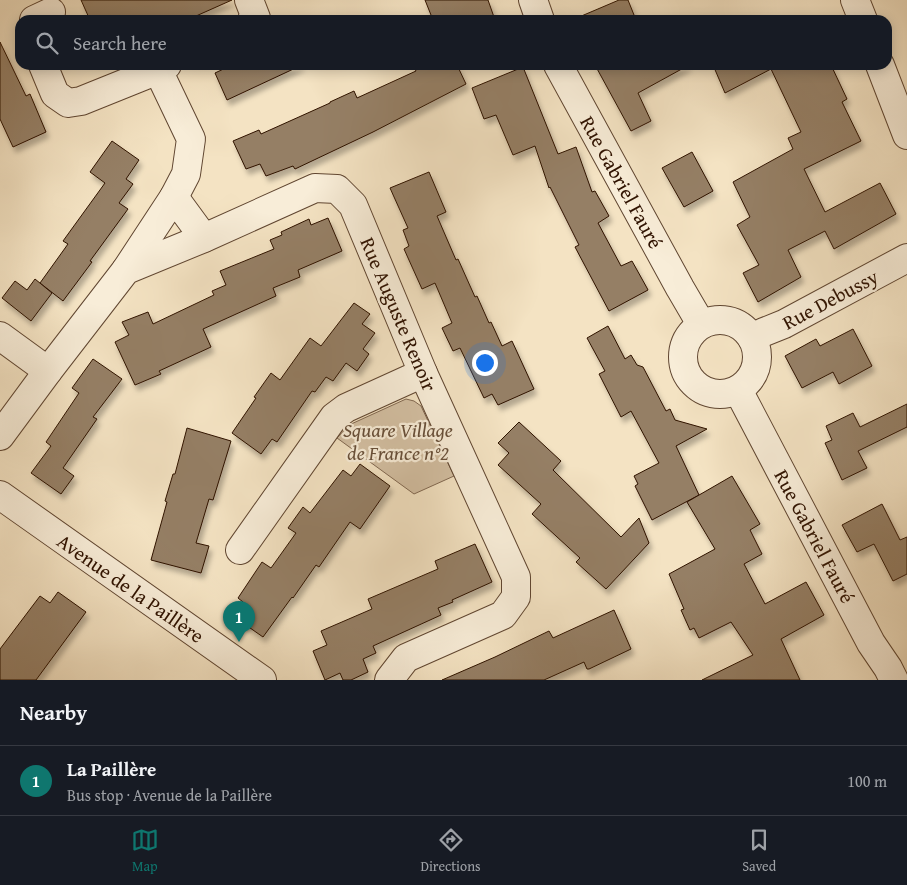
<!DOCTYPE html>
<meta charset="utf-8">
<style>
:root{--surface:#171b24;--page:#242831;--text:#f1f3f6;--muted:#9ea1a6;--line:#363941;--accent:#0f766e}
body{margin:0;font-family:"Gentium Book Plus",serif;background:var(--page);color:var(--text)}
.you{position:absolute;left:484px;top:362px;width:18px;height:18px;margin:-12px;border:4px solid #fff;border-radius:50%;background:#1a73e8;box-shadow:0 0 0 8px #1a73e833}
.badge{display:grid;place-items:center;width:32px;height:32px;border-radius:50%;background:var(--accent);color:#fff;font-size:16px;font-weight:700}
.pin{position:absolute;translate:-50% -41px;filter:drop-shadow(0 1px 2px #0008)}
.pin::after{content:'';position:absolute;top:26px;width:18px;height:15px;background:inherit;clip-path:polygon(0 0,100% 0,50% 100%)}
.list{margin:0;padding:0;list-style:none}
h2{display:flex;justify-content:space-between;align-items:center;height:65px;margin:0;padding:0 20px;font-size:21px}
h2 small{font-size:16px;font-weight:400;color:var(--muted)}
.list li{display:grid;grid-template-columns:32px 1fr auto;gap:15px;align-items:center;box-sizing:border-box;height:70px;padding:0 20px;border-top:1px solid var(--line)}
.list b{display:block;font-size:19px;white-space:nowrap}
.list p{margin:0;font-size:16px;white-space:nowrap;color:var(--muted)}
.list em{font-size:16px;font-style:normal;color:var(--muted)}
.icon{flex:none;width:28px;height:28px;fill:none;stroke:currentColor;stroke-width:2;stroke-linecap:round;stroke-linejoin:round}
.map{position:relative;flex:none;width:907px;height:680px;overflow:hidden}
.search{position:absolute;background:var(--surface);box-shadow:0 2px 12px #0003;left:15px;right:15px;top:15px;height:55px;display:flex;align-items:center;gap:12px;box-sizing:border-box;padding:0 18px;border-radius:15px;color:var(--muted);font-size:19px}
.sheet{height:135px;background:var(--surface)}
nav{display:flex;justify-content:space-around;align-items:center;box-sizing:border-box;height:70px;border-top:1px solid var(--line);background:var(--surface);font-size:14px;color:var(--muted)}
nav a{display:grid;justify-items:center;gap:2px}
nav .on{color:var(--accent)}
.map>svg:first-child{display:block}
.green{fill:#d3bfa2;stroke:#816851}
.building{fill:#957f65;stroke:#2f1200;filter:url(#shadow)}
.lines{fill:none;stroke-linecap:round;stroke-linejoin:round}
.minor-casing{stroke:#604631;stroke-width:30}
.minor{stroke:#f8edd8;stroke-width:28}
.labels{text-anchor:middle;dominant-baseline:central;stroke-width:4.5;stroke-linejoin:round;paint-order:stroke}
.street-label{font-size:20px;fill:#2f1200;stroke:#f8edd8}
.park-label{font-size:20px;font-style:italic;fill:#684f39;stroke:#f8edd8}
</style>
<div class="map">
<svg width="907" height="680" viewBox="0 0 907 680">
<defs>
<filter id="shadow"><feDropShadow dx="3" dy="5.5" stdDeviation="2.5" flood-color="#0004"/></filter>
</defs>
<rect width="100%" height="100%" fill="#f4e3c3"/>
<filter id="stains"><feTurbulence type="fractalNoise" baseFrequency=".004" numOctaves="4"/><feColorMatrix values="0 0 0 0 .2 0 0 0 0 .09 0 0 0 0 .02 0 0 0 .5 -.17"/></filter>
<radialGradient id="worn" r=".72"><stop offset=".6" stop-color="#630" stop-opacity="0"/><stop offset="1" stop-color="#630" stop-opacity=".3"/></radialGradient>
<path class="green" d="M406,399L414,401L421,406L454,476L414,494L337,438L349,425Z"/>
<g class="building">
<path d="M81,0H232L187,20H90Z"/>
<path d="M425,0H488L495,20H433Z"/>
<path d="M619,0H628L636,20H572Z"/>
<path d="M0,42L26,96L30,94L46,132L13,147L0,119Z"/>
<path d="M232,65H302L227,100L215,73Z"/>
<path d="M413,65H457L466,84L373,132L295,169L293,166L266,176L260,164L246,169L233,141L259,130L261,134L330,103V102L354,91L357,98L416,71Z"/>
<path d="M595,65H689L638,93L651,121L631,131Z"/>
<path d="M713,65H831L847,99L842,102L861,141L804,169L825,212L880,183L896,214L834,249L825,231L788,250L801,277L758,302L743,273L759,265L737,225L750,217L733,182L793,149L788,138L801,132L771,69L725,93Z"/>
<path d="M523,67L558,154L576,147L592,192L595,191L609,216L598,223L621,266L632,261L647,288L648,290L609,311L575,247L579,245L550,187L549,188L535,146L513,155L496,115L484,119L472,88Z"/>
<path d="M112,141L139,160L126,179L133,184L119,203L128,209L90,261L92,262L63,301L40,283L68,244L63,241L105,183L90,172Z"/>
<path d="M692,152L713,191L684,207L662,168Z"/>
<path d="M429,172L446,212L437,216L456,260L458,259L475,297L477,296L489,323L491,322L502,346L512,341L534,389L498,405L492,394L484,398L460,348L453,351L442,328L452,323L435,283L422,289L404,249L409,246L403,230L408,228L390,188Z"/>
<path d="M328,218L342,251L298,270L300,277L273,288L276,296L203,329L211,347L159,371L161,374L135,385L115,342L129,335L122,322L148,312L153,324L214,295L212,291L226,285L220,271L274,249L270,240L282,235L281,232L309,219L311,225Z"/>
<path d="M35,279L52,293L31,321L2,298L15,281L27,290Z"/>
<path d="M354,303L370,314L362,324L375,333L363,349L369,354L357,371L346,363L333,381L326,377L315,392L312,391L277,442L272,439L261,454L232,433L256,398L254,397L271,373L280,380L310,338L321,346Z"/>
<path d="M608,326L625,359L631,355L637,365L643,367L666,411L670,409L675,420L707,429L676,446L699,495L652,520L635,486L638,484L634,476L659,463L631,411L621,417L599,374L605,371L587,338Z"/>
<path d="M853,329L872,366L839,384L833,372L802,388L785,356L816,339L820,346Z"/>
<path d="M93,359L122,379L93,417L97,419L63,468L74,476L61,494L31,473L51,446L46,442L79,393L72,388Z"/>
<path d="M907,404V427L858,451L867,468L842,480L825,443L832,440L826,426L853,413L860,427Z"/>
<path d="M519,422L561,461L553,470L621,537L639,518L649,543L606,589L576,562L580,558L532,514L541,504L498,465L509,453L498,443Z"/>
<path d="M187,428L231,441L213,500L209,499L196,543L209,546L201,573L151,560L167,502L165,501L173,474H175Z"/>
<path d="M360,464L390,486L360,529L350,522L319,567L316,565L293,598L292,597L263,637L233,616L243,602L238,598L262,562L271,568L296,533L288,528L303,507L310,513L343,470L351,476Z"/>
<path d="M732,476L760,524L750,530L762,554L744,564L765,604L806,582L824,615L781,639L800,680H702L753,655L731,622L699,638L694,628L690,630L681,610L684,609L669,574L715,549L687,502Z"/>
<path d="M882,504L900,540L907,537V574L893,581L874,544L857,552L842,525Z"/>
<path d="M475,544L492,582L452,600L453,602L438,608L441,615L373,646L376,653L363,659L368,672L351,680H343L340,673L325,680L313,651L327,645L321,631L372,609L368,599L438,569L435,561Z"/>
<path d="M58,592L86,612L36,680H0V649L40,596L50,603Z"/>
<path d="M614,610L631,649L589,669H587L584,662L544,680H442L495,657L549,631L553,638Z"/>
</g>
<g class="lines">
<g class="minor-casing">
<g id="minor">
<path d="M249,0L256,18L252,20"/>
<path d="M533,0L540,20"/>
<path d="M855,0L863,20"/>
<path d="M34,20L51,12"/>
<path d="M43,65L55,94L68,103L81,101L158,70"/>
<path d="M167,65L158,70L191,139L186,174L174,197"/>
<path d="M558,65L680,288L701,324"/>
<path d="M880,65L907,135"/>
<path d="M126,270L174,197L204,238"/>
<circle cx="720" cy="357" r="37"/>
<path d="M0,336L48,371"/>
<path d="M752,338L764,332L784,324L907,258"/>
<path d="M738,390L871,643L888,668L894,680"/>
<path d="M0,436L48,371L126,270L204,238L315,188L337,189L353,205L423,373L516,577V597L503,615L406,658L389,680"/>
<path d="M0,495L262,680"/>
<path d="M240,550L334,417L346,408L423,373"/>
</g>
</g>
<use href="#minor" class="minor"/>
</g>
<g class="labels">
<g class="street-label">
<text transform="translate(622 182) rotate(61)">Rue Gabriel Fauré</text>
<text transform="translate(830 299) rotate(-28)">Rue Debussy</text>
<text transform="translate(399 314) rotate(67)">Rue Auguste Renoir</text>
<text transform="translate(815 536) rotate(62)">Rue Gabriel Fauré</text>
<text transform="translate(131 588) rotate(35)">Avenue de la Paillère</text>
</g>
<g class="park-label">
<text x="398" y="429">Square Village<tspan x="398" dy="23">de France n°2</tspan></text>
</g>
</g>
<rect width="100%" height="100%" filter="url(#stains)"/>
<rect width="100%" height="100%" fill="url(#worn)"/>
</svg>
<div class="you"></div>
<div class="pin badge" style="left:239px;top:642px">1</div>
<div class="search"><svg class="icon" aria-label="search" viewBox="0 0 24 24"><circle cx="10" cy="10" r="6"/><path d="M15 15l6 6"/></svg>Search here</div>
</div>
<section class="sheet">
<h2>Nearby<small></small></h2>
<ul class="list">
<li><span class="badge">1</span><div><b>La Paillère</b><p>Bus stop · Avenue de la Paillère</p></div><em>100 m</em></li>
</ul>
</section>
<nav>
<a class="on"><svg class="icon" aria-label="map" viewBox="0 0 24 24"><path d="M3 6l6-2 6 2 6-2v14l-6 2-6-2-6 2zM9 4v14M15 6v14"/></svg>Map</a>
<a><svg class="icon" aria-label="directions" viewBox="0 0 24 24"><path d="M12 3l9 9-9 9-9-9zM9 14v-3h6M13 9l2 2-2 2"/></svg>Directions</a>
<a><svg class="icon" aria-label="saved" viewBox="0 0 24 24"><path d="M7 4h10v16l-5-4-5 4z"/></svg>Saved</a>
</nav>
